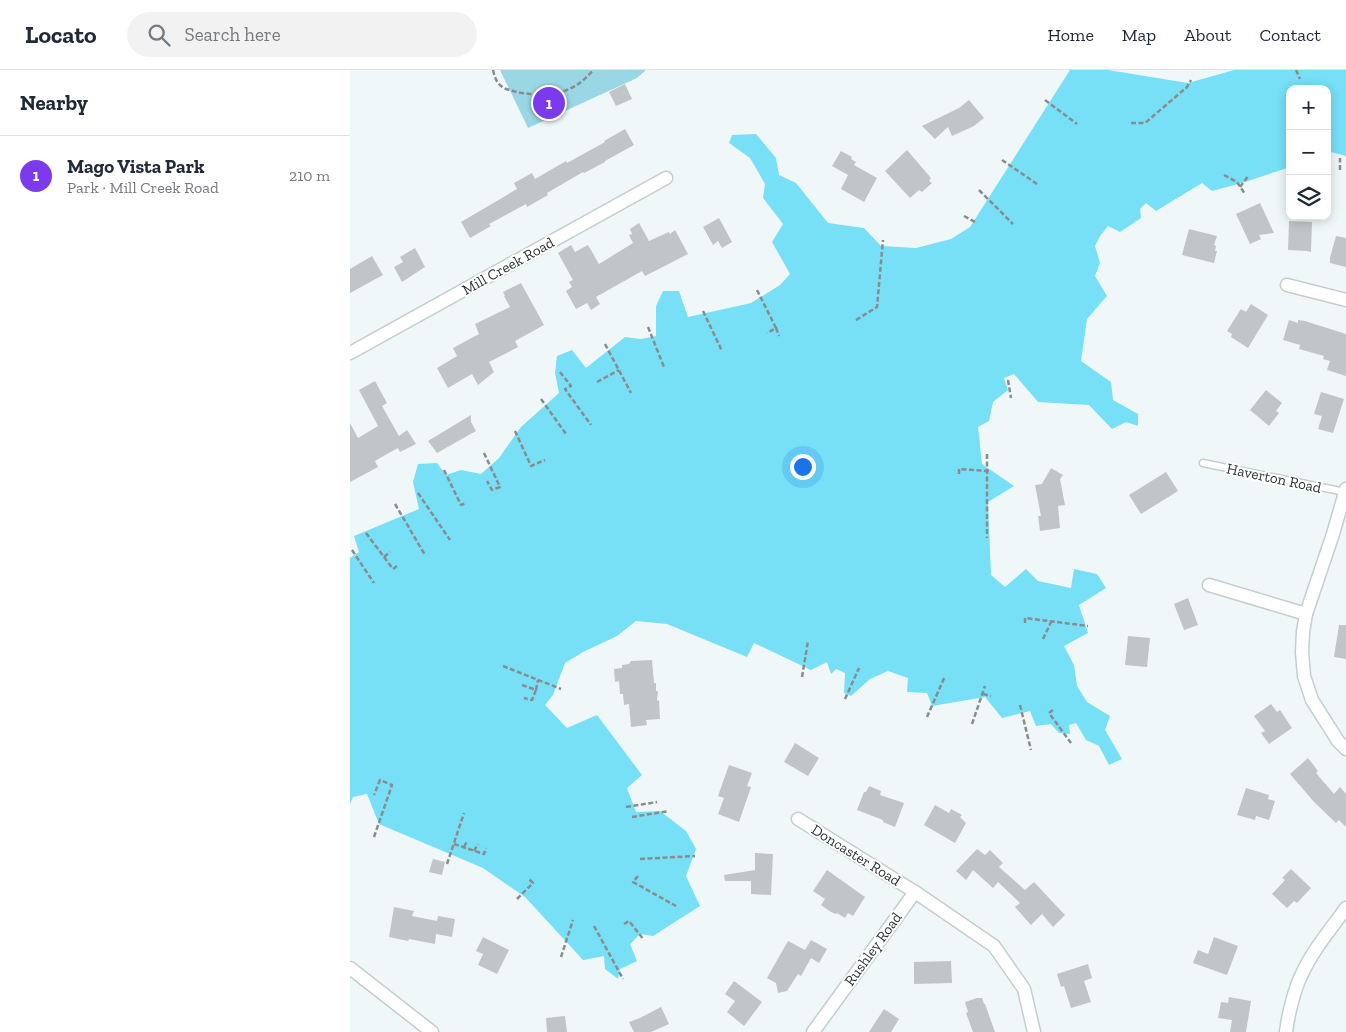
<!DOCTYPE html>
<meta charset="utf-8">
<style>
:root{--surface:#fff;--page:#f2f2f3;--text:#1f2937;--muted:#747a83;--line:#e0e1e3;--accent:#7c3aed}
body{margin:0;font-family:"Zilla Slab",serif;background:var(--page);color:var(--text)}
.controls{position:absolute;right:15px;top:15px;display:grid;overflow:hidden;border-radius:10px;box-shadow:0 2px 12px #0003}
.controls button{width:45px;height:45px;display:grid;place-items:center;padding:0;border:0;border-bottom:1px solid var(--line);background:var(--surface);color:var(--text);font:25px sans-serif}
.you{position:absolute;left:452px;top:396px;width:18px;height:18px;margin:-12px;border:4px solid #fff;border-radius:50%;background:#1a73e8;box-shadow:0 0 0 8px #1a73e833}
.badge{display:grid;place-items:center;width:32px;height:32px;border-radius:50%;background:var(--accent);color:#fff;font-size:16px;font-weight:700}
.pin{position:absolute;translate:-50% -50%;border:2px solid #fff;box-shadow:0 1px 5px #0006}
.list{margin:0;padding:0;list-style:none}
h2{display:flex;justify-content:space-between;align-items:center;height:65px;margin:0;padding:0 20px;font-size:21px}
h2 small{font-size:16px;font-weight:400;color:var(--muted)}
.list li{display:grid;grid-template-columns:32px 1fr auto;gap:15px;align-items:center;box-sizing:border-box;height:80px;padding:0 20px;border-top:1px solid var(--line)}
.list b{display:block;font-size:19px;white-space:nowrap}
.list p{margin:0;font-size:16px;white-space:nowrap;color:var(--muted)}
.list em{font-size:16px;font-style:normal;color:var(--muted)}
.icon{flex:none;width:28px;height:28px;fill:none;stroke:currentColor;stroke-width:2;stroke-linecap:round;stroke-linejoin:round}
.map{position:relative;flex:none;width:996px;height:962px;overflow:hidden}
header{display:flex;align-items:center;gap:30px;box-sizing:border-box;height:70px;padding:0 25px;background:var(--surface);border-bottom:1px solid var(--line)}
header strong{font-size:24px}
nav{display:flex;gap:28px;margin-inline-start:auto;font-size:18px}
.search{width:350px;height:45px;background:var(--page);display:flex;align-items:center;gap:12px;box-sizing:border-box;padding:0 18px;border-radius:28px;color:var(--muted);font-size:19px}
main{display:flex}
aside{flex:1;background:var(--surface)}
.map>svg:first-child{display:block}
.green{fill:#9ad7e5}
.water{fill:#77e0f7}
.building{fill:#c0c6c8}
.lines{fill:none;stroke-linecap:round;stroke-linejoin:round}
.lane-casing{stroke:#c6cdcf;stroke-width:9}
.street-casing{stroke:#c6cdcf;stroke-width:15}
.path{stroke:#888c8d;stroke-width:2.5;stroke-dasharray:5 2.5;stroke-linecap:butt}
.lane{stroke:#fff;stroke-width:6}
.street{stroke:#fff;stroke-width:12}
.labels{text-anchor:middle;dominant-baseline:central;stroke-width:4;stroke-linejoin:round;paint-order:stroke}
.street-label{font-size:15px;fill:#2f3233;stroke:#fff}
</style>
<header>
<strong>Locato</strong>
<div class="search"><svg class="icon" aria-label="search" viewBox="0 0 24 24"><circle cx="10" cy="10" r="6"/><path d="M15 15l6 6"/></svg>Search here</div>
<nav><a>Home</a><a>Map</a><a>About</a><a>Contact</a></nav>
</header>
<main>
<aside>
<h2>Nearby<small></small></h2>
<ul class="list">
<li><span class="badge">1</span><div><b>Mago Vista Park</b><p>Park · Mill Creek Road</p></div><em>210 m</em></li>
</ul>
</aside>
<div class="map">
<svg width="996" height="962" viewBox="0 0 996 962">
<rect width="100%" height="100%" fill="#f0f7f8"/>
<path class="green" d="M150,0H296L287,8L178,58Z"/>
<path class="water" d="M720,0H758L838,13L884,0H996V86L977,81V19H940V97L895,112L862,121L852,113L806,141L796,133L790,139L791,148L770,162L758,156L750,166L745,176L750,193L745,206L757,226L737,249L731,291L761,312L763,330L788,344V356L776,352L762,359L739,335L688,332L664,304L654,308L658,320L643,332L639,351L628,357L632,394L664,416L638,432L641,505L655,517L676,499L688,511L721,518L724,499L747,504L756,518L729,535L738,563L714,576L724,595L727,616L737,632L760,646L755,660L772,689L759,695L749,676L736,670L726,653L719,655L720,664L709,663L701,654L686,656L680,641L652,648L635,627L582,636L577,623L557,622L558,608L538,601L520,609L501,626L494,623L495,603L486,599L481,604L477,592L461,600L404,573L397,587L317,554L286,551L267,566L233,582L215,593L203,625L195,635L217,658L247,645L292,705L277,718L286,742L310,741L336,761L346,779L336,806L350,836L303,866L290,864L280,874L287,891L270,899L268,909L255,899L254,886L233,890L175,827L133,798L29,754L17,724L3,727L0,734V488L9,482L4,466L69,439L63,412L68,394L87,393L96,405L111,400L131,404L149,388L171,357L209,323L205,303L207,286L222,280L236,298L275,267L291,269L306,266V236L313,221H329L338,247L401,233L430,215L440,204L422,172L433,154L413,128L415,114L400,88L379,73L382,65L406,64L426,88L429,105L446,113L478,153L514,158L531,176L566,178L601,169L620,157Z"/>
<g class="building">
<path d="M275,14L282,29L266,36L259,22Z"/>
<path d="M619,30L634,48L624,56L602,66L598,57L585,69L572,56L609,38Z"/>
<path d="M275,59L284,75L255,91V92L234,103L233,102L197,123L198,125L177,137L176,134L139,154L141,156L120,168L111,152L167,119L164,113L182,103L185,109L216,91L217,93L255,72L254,71Z"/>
<path d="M557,80L581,108L579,111L582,113L572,122L569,120L560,128L535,101Z"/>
<path d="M491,81L502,87L501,89L506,92L504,95L527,108L514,132L491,119L498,105L482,96Z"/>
<path d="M910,133L924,163L909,165L911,169L900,174L886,144Z"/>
<path d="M369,148L382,172L372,178L368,171L363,175L353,157Z"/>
<path d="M939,151L962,152L961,182L957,181L938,180Z"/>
<path d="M289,153L299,171L319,162L320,164L325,160L338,184L295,206L292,201L246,227L250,234L241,240L237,233L226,239L216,221L222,217L219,212L223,210L208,183L221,175L225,182L238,175L249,194L283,173L279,165L282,164L280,159Z"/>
<path d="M839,159L867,166L864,175L866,176L865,181H867L864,193L832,185Z"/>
<path d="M986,166L996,168V197L980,193V188Z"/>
<path d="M65,178L75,197L52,212L44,197L53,192L50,187Z"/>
<path d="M22,186L33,205L0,223V199Z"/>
<path d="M171,213L194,255L165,271L168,277L139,292L144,302L128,315L122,304L98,318L87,298L107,286L103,278L129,264L125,254L160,237L154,226H155L153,222Z"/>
<path d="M901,234L918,245L898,278L881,267L882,264L877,261L891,239L896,242Z"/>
<path d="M939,250L948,253V250L955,251L996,264V306L977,300L980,291L973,289L974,286L949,279L950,275L933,270Z"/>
<path d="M25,311L37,333L32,336L49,366L57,360L66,374L50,382L48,378L37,384L25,391L28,397L0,412V353L8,368L28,356L9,320Z"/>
<path d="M916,320L932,333L926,341L929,343L919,356L900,340Z"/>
<path d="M971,322L994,329L983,363L968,359L972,346L964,344Z"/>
<path d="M121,345V352L126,361L87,383L78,371Z"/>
<path d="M701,398L713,405L710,409L715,435L708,436L710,458L690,461L688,446H691L685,415L692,414Z"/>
<path d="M816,402L828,421L791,444L779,425Z"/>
<path d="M838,528L848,555L834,560L824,534Z"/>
<path d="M989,555H996V589L984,587Z"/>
<path d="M778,566L800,568L797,597L775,595Z"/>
<path d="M302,590L304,613H306V621H308L307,631L309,630L310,649L296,650L297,655L281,657L279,634L274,635L273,624H270L269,611L265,612L264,599L272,598V595L279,594L281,591Z"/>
<path d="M921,634L927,642L930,640L942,658L919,674L911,663L915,661L904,646Z"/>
<path d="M445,673L469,688L458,706L434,692Z"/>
<path d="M958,688L968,701L966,703L984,724L990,717L996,724V757L989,750L986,753L964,732L940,704Z"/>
<path d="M379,695L402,703L397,716L401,717L389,752L368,744L374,728L368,726Z"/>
<path d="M519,716L531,721L530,725L554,733L545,757L533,752V750L507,740L514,722H516Z"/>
<path d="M896,718L919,725L918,729L925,731L919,750L906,746L905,750L887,745Z"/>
<path d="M585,735L599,743L601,739L612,745L610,747L616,753L605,773L574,755Z"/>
<path d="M627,779L635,785L640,780L653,793L649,797L675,820L684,812L715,845L703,857L692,844L681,855L665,837L670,833L648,812L643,818L623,800L616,810L606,801Z"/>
<path d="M405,783L423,784L421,825L401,824V811H375L374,805L405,800Z"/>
<path d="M83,789L95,792L92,805L79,802Z"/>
<path d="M941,799L961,818L947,833L944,831L937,838L922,824L935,810L932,808Z"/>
<path d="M477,800L515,827L503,846L498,843L495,848L487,843L486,844L481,842L471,835L475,829L463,821Z"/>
<path d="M44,837L64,841L62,846L87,851L88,846L105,849L102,867L86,864L85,874L59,869L58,871L39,867Z"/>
<path d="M133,867L159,880L147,904L128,895L133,884L126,881Z"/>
<path d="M864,867L888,876L877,905L843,893L848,880L858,884Z"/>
<path d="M461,870L477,879L469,893L461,888L451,906L448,904L437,921L428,923L426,913L417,908L438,871L455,880Z"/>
<path d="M601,891L602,913L564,914V892Z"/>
<path d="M738,894L742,908L734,911L741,932L721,938L714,916L711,917L707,904Z"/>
<path d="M384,911L412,932L394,956L377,942L385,931L375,924Z"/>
<path d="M879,927L901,931L896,962H880L882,950L868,948L871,932L878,933Z"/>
<path d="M627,928H632L634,934H635L645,962H623L616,943L618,942L615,932Z"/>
<path d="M311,937L319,954L301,962H284L279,952L290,948Z"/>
<path d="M534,939L549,949L541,962H519Z"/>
<path d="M215,946L217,962H197L196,948Z"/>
</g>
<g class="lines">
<g class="lane-casing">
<path id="lane" d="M853,393L995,422"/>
</g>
<g class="street-casing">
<g id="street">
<path d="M937,215L996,230"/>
<path d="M0,283L316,108"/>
<path d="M996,419L983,464L956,544L953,562L952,582L954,606L962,630L988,671L996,679"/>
<path d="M859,515L956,544"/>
<path d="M448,749L565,822"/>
<path d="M0,898L82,962"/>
<path d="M463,962L565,822L644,876L674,919L684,962"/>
<path d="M936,962C938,946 944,920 951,906C962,881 980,860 996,838"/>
</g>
</g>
<g class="path">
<path d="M143,0C144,5 146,11 149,14C154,20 161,20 167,22C197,28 223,25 243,0"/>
<path d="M946,0L950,9"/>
<path d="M695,30L727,54"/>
<path d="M781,53H795L837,17L841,10"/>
<path d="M652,90L687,114"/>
<path d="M990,100V88"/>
<path d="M874,105L887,112L895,124"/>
<path d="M890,117L899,105"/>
<path d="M629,120L663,154"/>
<path d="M614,146L627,153"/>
<path d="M407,220L426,258L417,263"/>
<path d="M353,241L372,281"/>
<path d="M506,250L527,237L533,170"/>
<path d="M298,257L314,297"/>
<path d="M426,258L429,266"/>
<path d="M255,274L281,323"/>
<path d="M210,302L221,316L215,319L241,355"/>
<path d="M658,310L661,328"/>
<path d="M247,312L269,300"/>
<path d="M191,329L216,364"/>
<path d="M165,361L181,396L195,390"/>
<path d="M134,383L150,417L142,420L137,411"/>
<path d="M637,384V468"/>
<path d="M94,400L111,435L116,433"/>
<path d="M609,404V399L639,401"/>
<path d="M68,423L100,470"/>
<path d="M45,434L75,485"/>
<path d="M16,463L43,499L47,496"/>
<path d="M2,480L24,513"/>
<path d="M34,487L40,482"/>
<path d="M675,553V548L738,556"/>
<path d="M693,569L701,552"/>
<path d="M153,596L211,619"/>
<path d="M452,607L458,571"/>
<path d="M172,615L186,620L182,630L174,628"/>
<path d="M186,620L188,610"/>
<path d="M633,624L641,626"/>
<path d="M495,629L509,598"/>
<path d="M670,635L681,680"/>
<path d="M703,640L699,643L721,673"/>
<path d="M577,647L595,606"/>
<path d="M622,654L635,616"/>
<path d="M276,737L307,732"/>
<path d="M282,747L319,741"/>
<path d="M24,767L42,715L30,710L24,725"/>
<path d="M104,774L134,784L136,778"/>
<path d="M114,777L117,771"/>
<path d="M124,781L128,774"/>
<path d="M290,789L345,786"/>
<path d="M97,794L114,743"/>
<path d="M288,806L283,812L326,836"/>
<path d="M167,829L183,813L179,809"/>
<path d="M274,854L279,851L294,870"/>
<path d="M244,856L273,909"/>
<path d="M211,887L223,850"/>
</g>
<use href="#lane" class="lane"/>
<use href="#street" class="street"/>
</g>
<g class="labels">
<g class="street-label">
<text transform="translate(158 196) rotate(-29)">Mill Creek Road</text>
<text transform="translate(924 408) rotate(12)">Haverton Road</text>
<text transform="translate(506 785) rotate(32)">Doncaster Road</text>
<text transform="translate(523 879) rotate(-54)">Rushley Road</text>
</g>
</g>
</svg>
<div class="controls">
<button>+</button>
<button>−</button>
<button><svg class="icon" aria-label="layers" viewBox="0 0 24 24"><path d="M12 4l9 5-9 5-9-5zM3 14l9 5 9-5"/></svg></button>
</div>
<div class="you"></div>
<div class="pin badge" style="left:199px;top:33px">1</div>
</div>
</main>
